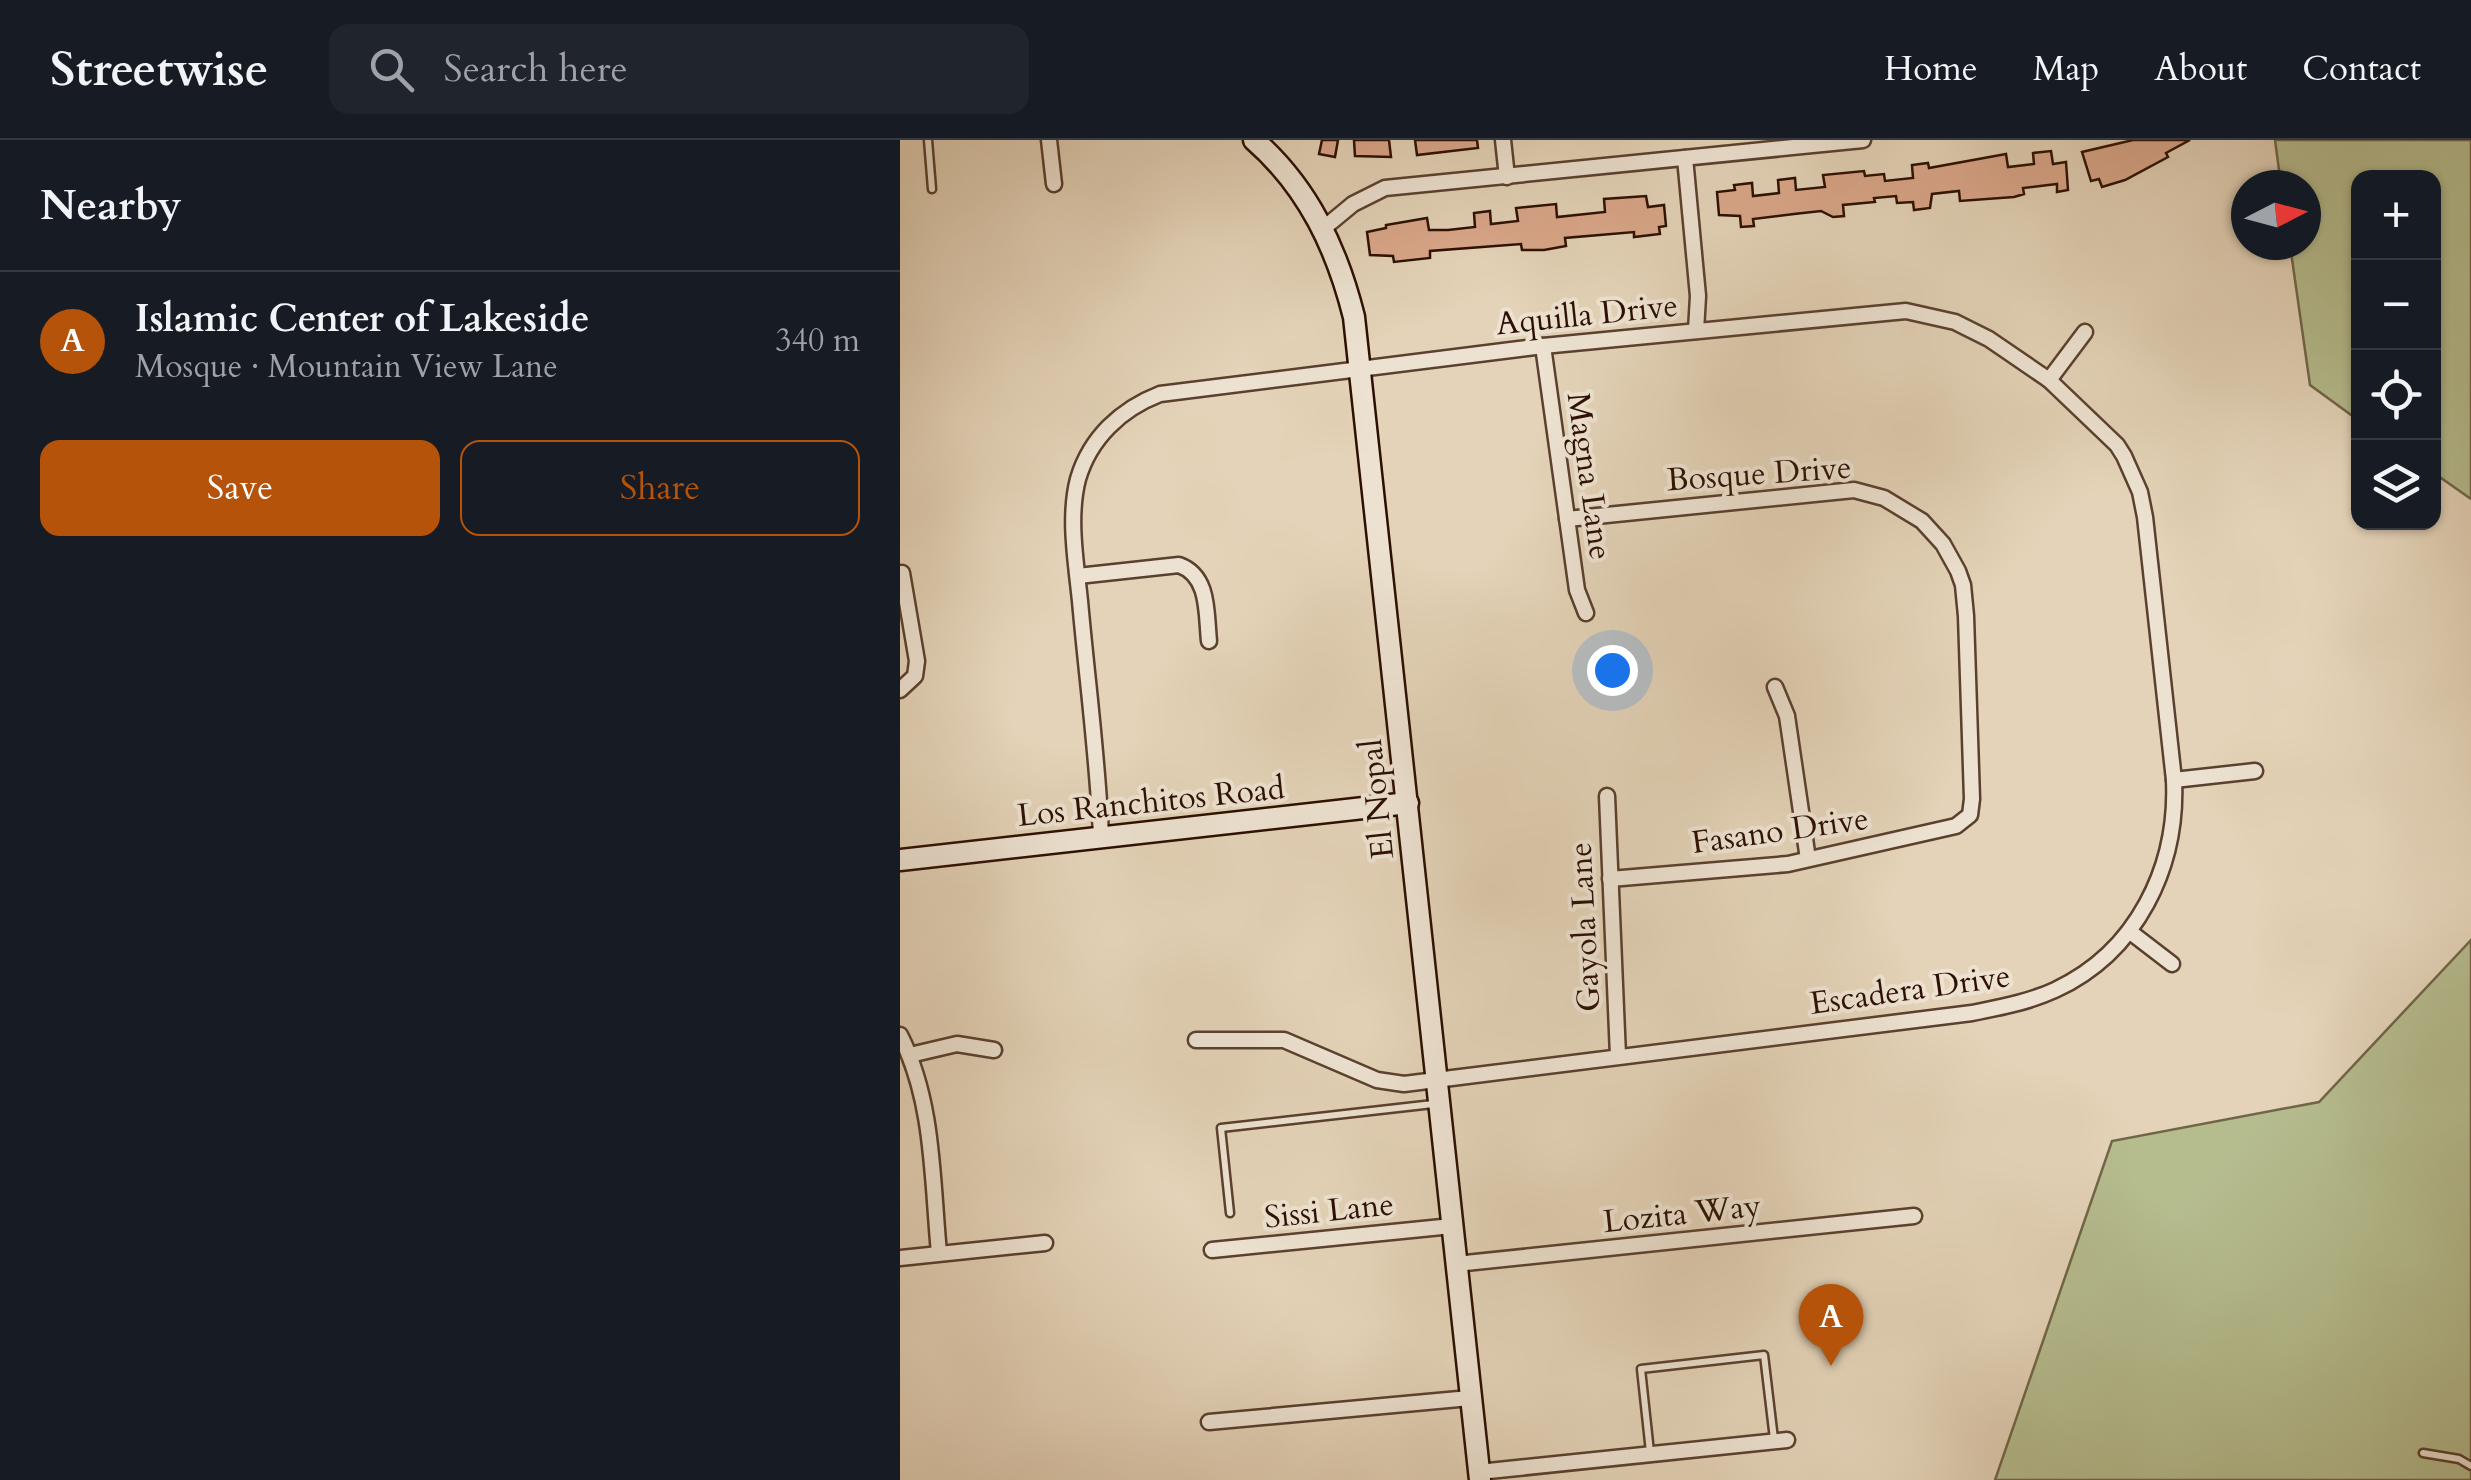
<!DOCTYPE html>
<meta charset="utf-8">
<style>
:root{--surface:#171b24;--page:#20242c;--text:#f1f3f6;--muted:#9ea1a6;--line:#363941;--accent:#b45309}
body{margin:0;font-family:Cardo,serif;background:var(--page);color:var(--text)}
.controls{position:absolute;right:30px;top:30px;display:grid;overflow:hidden;border-radius:20px;box-shadow:0 2px 8px #0004}
.controls button{width:90px;height:90px;display:grid;place-items:center;padding:0;border:0;border-bottom:2px solid var(--line);background:var(--surface);color:var(--text);font:50px sans-serif}
.compass{position:absolute;left:1331px;top:30px;width:90px;height:90px;border-radius:50%;background:var(--surface);box-shadow:0 2px 8px #0004;rotate:84deg}
.you{position:absolute;left:712px;top:530px;width:35px;height:35px;margin:-25px;border:8px solid #fff;border-radius:50%;background:#1a73e8;box-shadow:0 0 0 15px #1a73e833}
.badge{display:grid;place-items:center;width:65px;height:65px;border-radius:50%;background:var(--accent);color:#fff;font-size:32px;font-weight:700}
.pin{position:absolute;translate:-50% -82px;filter:drop-shadow(0 2px 5px #0008)}
.pin::after{content:'';position:absolute;top:52px;width:35px;height:30px;background:inherit;clip-path:polygon(0 0,100% 0,50% 100%)}
.list{margin:0;padding:0;list-style:none}
h2{display:flex;justify-content:space-between;align-items:center;height:130px;margin:0;padding:0 40px;font-size:42px}
h2 small{font-size:32px;font-weight:400;color:var(--muted)}
.list li{display:grid;grid-template-columns:65px 1fr auto;gap:30px;align-items:center;box-sizing:border-box;height:140px;padding:0 40px;border-top:2px solid var(--line)}
.list b{display:block;font-size:38px;white-space:nowrap}
.list p{margin:0;font-size:32px;white-space:nowrap;color:var(--muted)}
.list em{font-size:32px;font-style:normal;color:var(--muted)}
.actions{display:flex;gap:20px;padding:30px 40px}
.actions a{flex:1;padding:22px 0;border:2px solid var(--accent);border-radius:20px;text-align:center;font-size:35px;color:var(--accent)}
.actions .main{background:var(--accent);color:#fff}
.icon{flex:none;width:55px;height:55px;fill:none;stroke:currentColor;stroke-width:2;stroke-linecap:round;stroke-linejoin:round}
.map{position:relative;flex:none;width:1571px;height:1340px;overflow:hidden}
header{display:flex;align-items:center;gap:60px;box-sizing:border-box;height:140px;padding:0 50px;background:var(--surface);border-bottom:2px solid var(--line)}
header strong{font-size:48px}
nav{display:flex;gap:55px;margin-inline-start:auto;font-size:35px}
.search{width:700px;height:90px;background:var(--page);display:flex;align-items:center;gap:25px;box-sizing:border-box;padding:0 35px;border-radius:20px;color:var(--muted);font-size:38px}
main{display:flex}
aside{flex:1;background:var(--surface)}
.map>svg:first-child{display:block}
.green{fill:#b5bc8e;stroke:#706647;stroke-width:2.5}
.building{fill:#daa78a;stroke:#2c0f00;stroke-width:2.5}
.lines{fill:none;stroke-linecap:round;stroke-linejoin:round}
.lane-casing{stroke:#5a402e;stroke-width:11}
.street-casing{stroke:#5a402e;stroke-width:19}
.secondary-casing{stroke:#2c0f00;stroke-width:25}
.lane{stroke:#ede2d1;stroke-width:6}
.street{stroke:#ede2d1;stroke-width:14}
.secondary{stroke:#ede2d1;stroke-width:20}
.labels{text-anchor:middle;dominant-baseline:central;stroke-width:8;stroke-linejoin:round;paint-order:stroke}
.street-label{font-size:32px;fill:#2c0f00;stroke:#ede2d1}
</style>
<header>
<strong>Streetwise</strong>
<div class="search"><svg class="icon" aria-label="search" viewBox="0 0 24 24"><circle cx="10" cy="10" r="6"/><path d="M15 15l6 6"/></svg>Search here</div>
<nav><a>Home</a><a>Map</a><a>About</a><a>Contact</a></nav>
</header>
<main>
<aside>
<h2>Nearby<small></small></h2>
<ul class="list">
<li><span class="badge">A</span><div><b>Islamic Center of Lakeside</b><p>Mosque · Mountain View Lane</p></div><em>340 m</em></li>
</ul>
<div class="actions"><a class="main">Save</a><a>Share</a></div>
</aside>
<div class="map">
<svg width="1571" height="1340" viewBox="0 0 1571 1340">
<rect width="100%" height="100%" fill="#e4d3b8"/>
<filter id="stains"><feTurbulence type="fractalNoise" baseFrequency=".002" numOctaves="4"/><feColorMatrix values="0 0 0 0 .2 0 0 0 0 .09 0 0 0 0 .02 0 0 0 .5 -.17"/></filter>
<radialGradient id="worn" r=".72"><stop offset=".6" stop-color="#630" stop-opacity="0"/><stop offset="1" stop-color="#630" stop-opacity=".3"/></radialGradient>
<g class="green">
<path d="M1375,0H1571V359L1534,333V38H1458V280L1410,245L1390,105H1406V45H1381Z"/>
<path d="M1571,800V1340H1095L1212,1001L1419,962Z"/>
</g>
<g class="building">
<path d="M422,0H438L435,17L419,14Z"/>
<path d="M454,0H489L491,17L455,16Z"/>
<path d="M515,0H577L578,8L517,15Z"/>
<path d="M1233,0H1290L1266,13L1268,17L1225,40L1202,47L1199,39L1191,41L1182,12Z"/>
<path d="M1151,11L1153,24L1166,22L1168,50L1157,52V44L1123,48L1124,54L1114,57L1060,61L1059,51L1032,54L1030,68L1014,70L1013,62L997,63L996,56L974,58L975,62L943,65L944,76L933,77L921,71L894,74L853,79L854,86L841,87L840,76L819,75L817,52L835,50L834,45L852,43L853,56L879,53L878,40L895,38L896,50L925,47L923,35L964,31L965,36L984,34L985,41L1013,38L1012,25L1028,23L1029,28L1106,14L1108,27L1134,24L1133,13Z"/>
<path d="M746,56L748,67L764,65L766,86L759,87L760,94L734,97V92L665,98L666,106L644,110H622L621,104L530,111V118L494,122L493,116L470,115L467,92L486,88V85L527,78L529,90H548L575,87L574,73L590,71L591,84L618,81L616,68L656,64L657,77L705,72L704,59Z"/>
</g>
<g class="lines">
<g class="lane-casing">
<g id="lane">
<path d="M28,0L32,49"/>
<path d="M330,1073L321,988L533,964"/>
<path d="M750,1312L741,1229L864,1215L874,1299"/>
<path d="M1523,1313L1559,1319L1571,1326"/>
</g>
</g>
<g class="street-casing">
<g id="street">
<path d="M149,0L154,44"/>
<path d="M603,0L607,37"/>
<path d="M785,18L798,156L796,191"/>
<path d="M424,88L453,64L485,48L963,0"/>
<path d="M643,206L677,450L686,473"/>
<path d="M1149,240L1185,192"/>
<path d="M667,379L954,350L984,358L1022,381L1043,404L1058,431L1063,445L1066,476L1072,659L1070,675L1056,686L888,724L710,739"/>
<path d="M178,436L279,425C310,436 306,474 309,501"/>
<path d="M875,547L887,576L908,719"/>
<path d="M0,550L15,536L17,521L2,433"/>
<path d="M1274,640L1355,631"/>
<path d="M707,656L718,916"/>
<path d="M201,697C198,619 187,540 180,461C176,422 168,377 178,339C190,298 221,269 260,254L643,206L1006,171L1055,182L1089,199L1149,240L1217,305L1224,316L1240,352L1245,377L1274,640C1278,727 1237,812 1155,850C1129,862 1101,867 1072,873L504,944L477,940L384,900H296"/>
<path d="M1229,791L1272,824"/>
<path d="M0,895C34,962 32,1040 39,1113"/>
<path d="M10,915L57,904L94,910"/>
<path d="M312,1110L552,1086"/>
<path d="M0,1118L145,1103"/>
<path d="M556,1124L1014,1076"/>
<path d="M309,1282L570,1258"/>
<path d="M579,1332L887,1300"/>
</g>
</g>
<g class="secondary-casing">
<g id="secondary">
<path d="M354,0C408,47 437,109 454,177L580,1340"/>
<path d="M0,720L508,663"/>
</g>
</g>
<use href="#lane" class="lane"/>
<use href="#street" class="street"/>
<use href="#secondary" class="secondary"/>
</g>
<g class="labels">
<g class="street-label">
<text transform="translate(687 175) rotate(-6)">Aquilla Drive</text>
<text transform="translate(859 334) rotate(-4)">Bosque Drive</text>
<text transform="translate(689 336) rotate(82)">Magna Lane</text>
<text transform="translate(477 659) rotate(-96)">El Nopal</text>
<text transform="translate(251 662) rotate(-6)">Los Ranchitos Road</text>
<text transform="translate(880 691) rotate(-8)">Fasano Drive</text>
<text transform="translate(685 787) rotate(-93)">Gayola Lane</text>
<text transform="translate(1010 850) rotate(-8)">Escadera Drive</text>
<text transform="translate(429 1071) rotate(-6)">Sissi Lane</text>
<text transform="translate(782 1074) rotate(-6)">Lozita Way</text>
</g>
</g>
<rect width="100%" height="100%" filter="url(#stains)"/>
<rect width="100%" height="100%" fill="url(#worn)"/>
</svg>
<div class="controls">
<button>+</button>
<button>−</button>
<button><svg class="icon" aria-label="locate" viewBox="0 0 24 24"><circle cx="12" cy="12" r="6"/><path d="M12 2v4M12 18v4M2 12h4M18 12h4"/></svg></button>
<button><svg class="icon" aria-label="layers" viewBox="0 0 24 24"><path d="M12 4l9 5-9 5-9-5zM3 14l9 5 9-5"/></svg></button>
</div>
<svg class="compass" viewBox="-18 -18 36 36"><path d="M0-13l5 13h-10z" fill="#e53935"/><path d="M0 13l5-13h-10z" fill="#9ea1a6"/></svg>
<div class="you"></div>
<div class="pin badge" style="left:931px;top:1226px">A</div>
</div>
</main>
